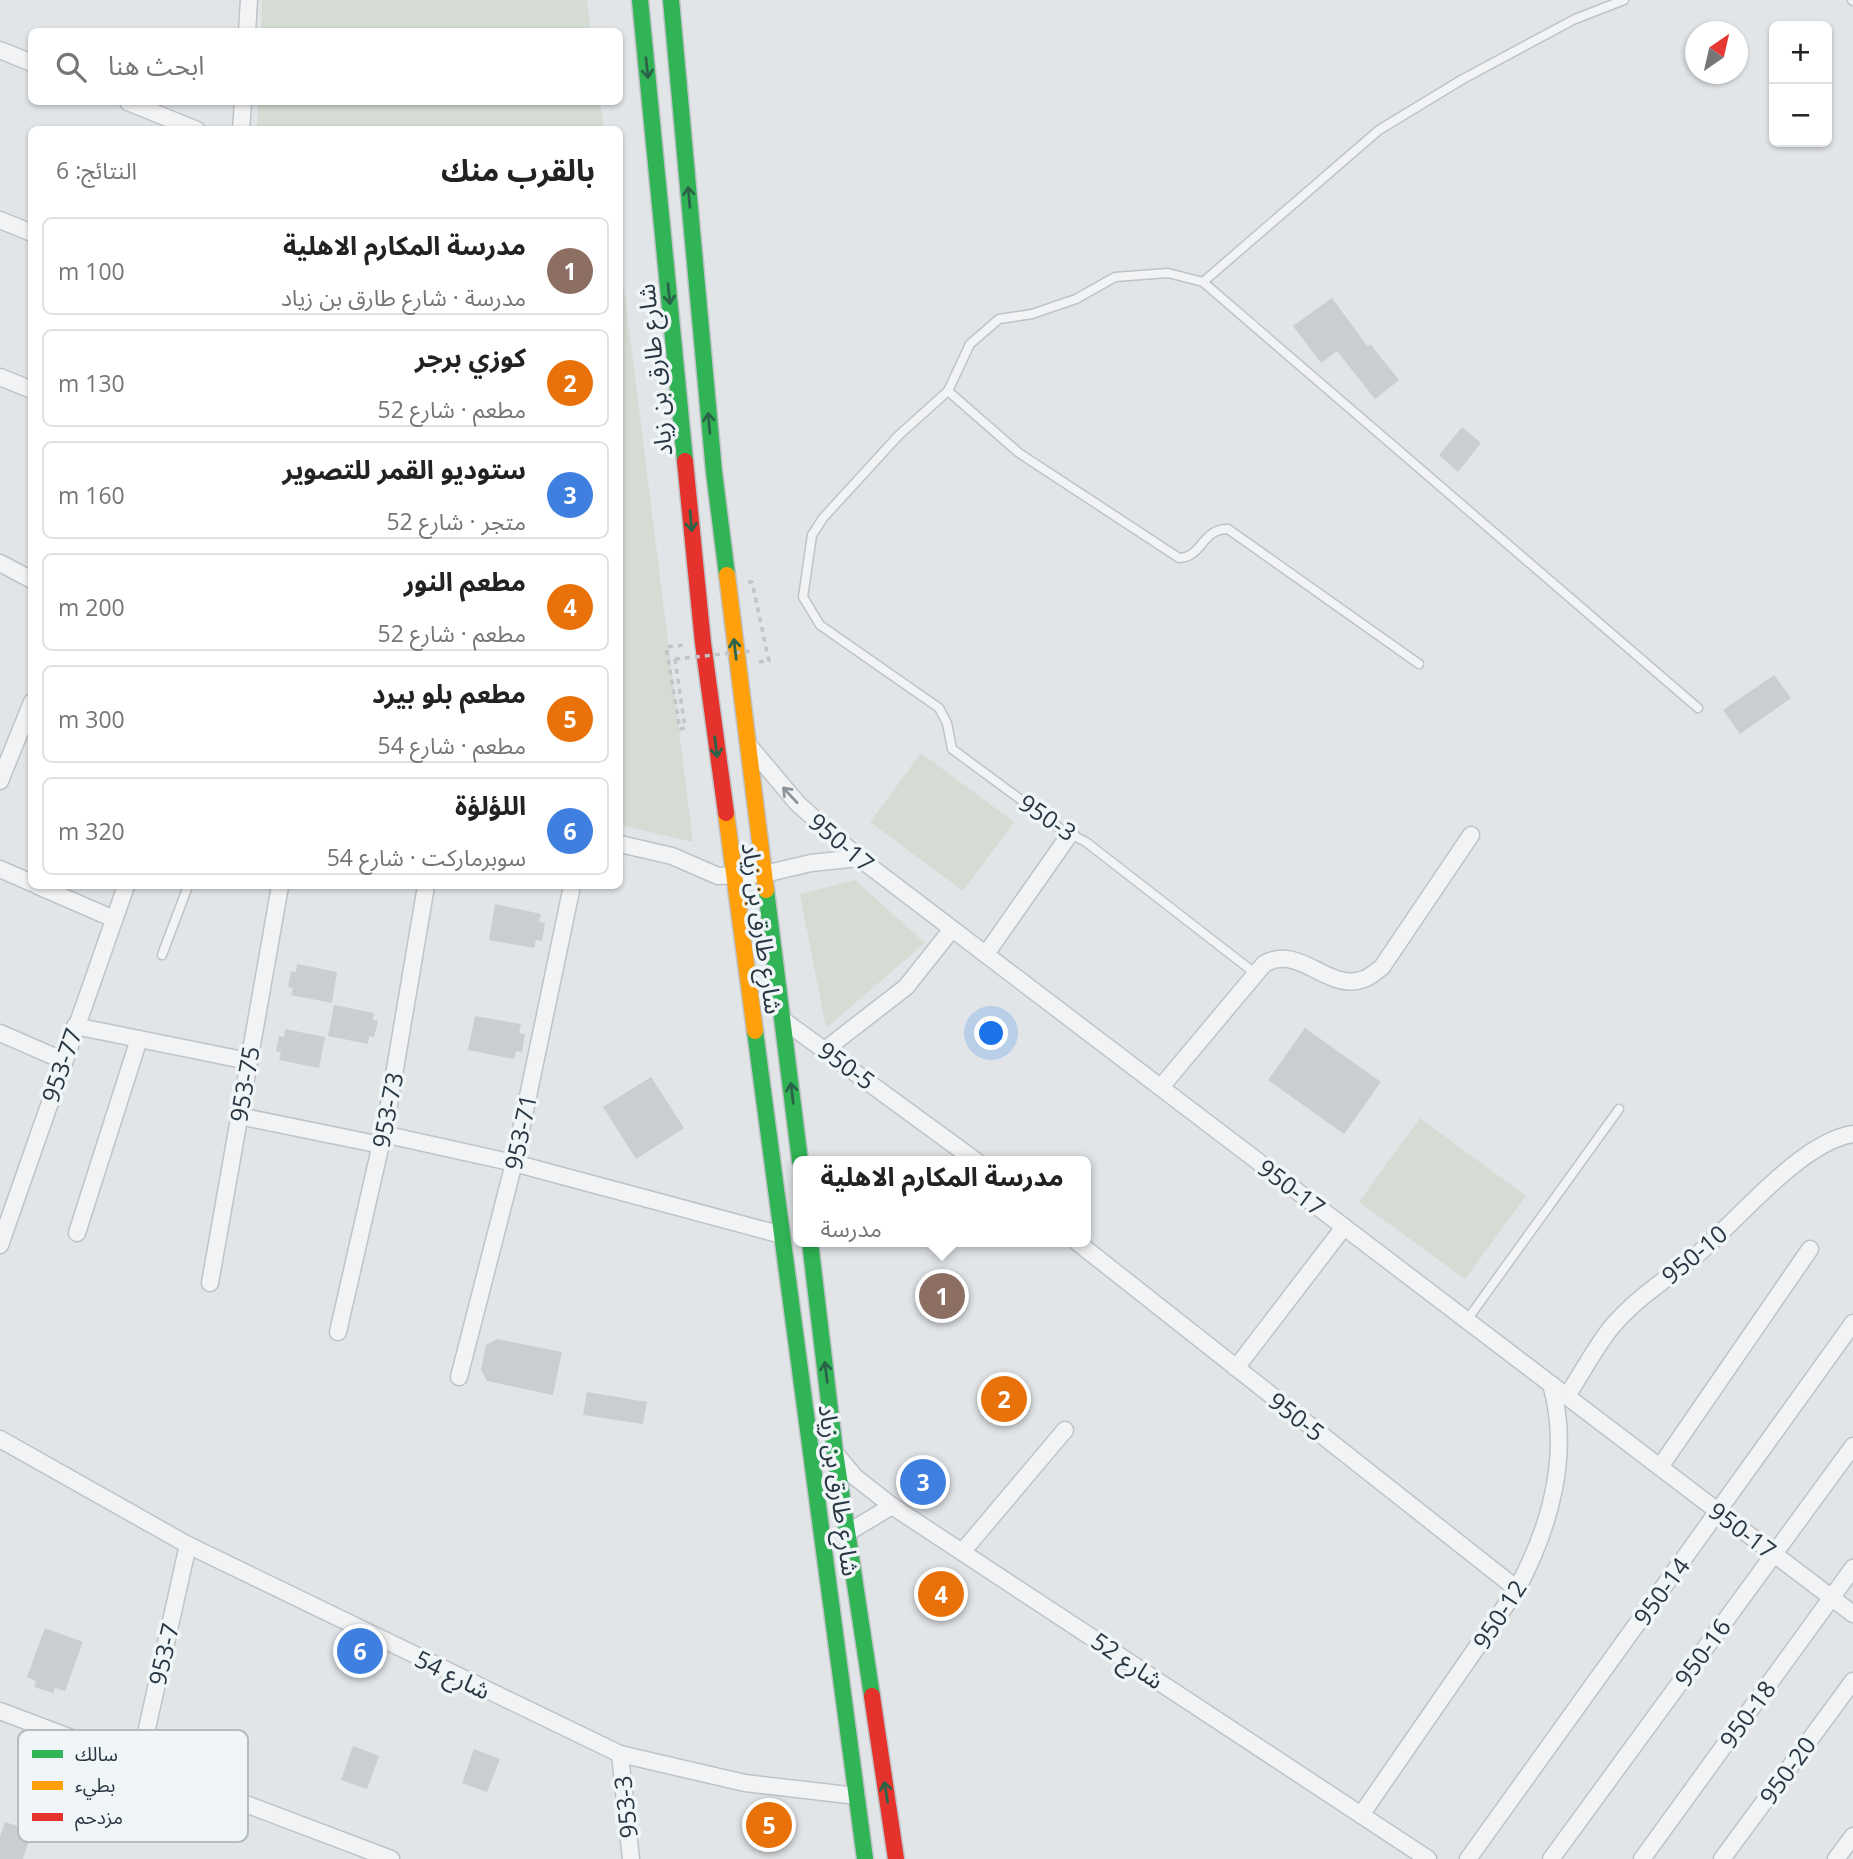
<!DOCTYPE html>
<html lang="ar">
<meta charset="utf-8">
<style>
:root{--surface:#fff;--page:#f6f6f6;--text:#222;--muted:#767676;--line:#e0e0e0;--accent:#69747d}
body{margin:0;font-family:"Open Sans","Noto Sans Arabic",sans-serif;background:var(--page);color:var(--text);direction:rtl}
.controls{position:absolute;right:21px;top:21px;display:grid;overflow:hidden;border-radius:10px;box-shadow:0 2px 5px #0004}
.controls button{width:63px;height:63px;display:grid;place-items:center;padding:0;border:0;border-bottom:2px solid var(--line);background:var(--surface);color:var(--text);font:35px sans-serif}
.compass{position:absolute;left:1685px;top:21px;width:63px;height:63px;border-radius:50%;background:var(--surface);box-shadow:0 2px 5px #0004;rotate:34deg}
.you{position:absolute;left:992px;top:1034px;width:24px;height:24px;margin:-18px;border:5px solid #fff;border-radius:50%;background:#1a73e8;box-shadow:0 0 0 10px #1a73e833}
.badge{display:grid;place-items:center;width:46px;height:46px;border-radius:50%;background:var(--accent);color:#fff;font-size:23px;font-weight:700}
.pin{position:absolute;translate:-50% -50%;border:4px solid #fff;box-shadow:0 2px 7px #0006}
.popup{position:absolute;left:793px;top:1156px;width:298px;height:91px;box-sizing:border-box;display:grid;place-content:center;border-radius:10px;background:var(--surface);filter:drop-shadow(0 2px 5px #0005);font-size:23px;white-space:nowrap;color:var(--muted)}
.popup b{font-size:26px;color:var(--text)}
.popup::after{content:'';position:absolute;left:50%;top:100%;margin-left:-14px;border:14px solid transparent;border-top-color:var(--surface)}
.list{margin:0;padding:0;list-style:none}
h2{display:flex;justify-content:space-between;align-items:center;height:91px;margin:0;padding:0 28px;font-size:30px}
h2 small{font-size:23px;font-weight:400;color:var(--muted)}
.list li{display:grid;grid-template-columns:46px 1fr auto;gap:21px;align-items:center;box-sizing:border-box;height:98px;margin:0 14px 14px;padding:0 14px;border:2px solid var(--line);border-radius:10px}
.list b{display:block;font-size:26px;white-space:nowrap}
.list p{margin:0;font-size:23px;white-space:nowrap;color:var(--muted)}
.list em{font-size:23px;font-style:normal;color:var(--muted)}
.icon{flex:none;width:38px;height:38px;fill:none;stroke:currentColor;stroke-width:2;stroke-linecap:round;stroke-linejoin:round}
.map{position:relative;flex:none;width:1853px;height:1859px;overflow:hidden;direction:ltr}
.search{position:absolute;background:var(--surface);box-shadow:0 2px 5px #0004;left:28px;top:28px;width:595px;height:77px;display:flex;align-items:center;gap:18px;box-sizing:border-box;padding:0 24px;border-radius:10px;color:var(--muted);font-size:26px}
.panel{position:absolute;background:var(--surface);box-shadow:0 2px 5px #0004;left:28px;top:126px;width:595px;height:763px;border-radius:10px;direction:rtl}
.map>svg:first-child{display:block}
.green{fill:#d5dcd3}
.building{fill:#cbced0}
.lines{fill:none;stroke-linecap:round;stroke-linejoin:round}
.lane-casing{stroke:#c0c3c6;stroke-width:11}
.street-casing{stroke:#c0c3c6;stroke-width:19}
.fast-casing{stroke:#bfc3c6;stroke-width:19}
.slow-casing{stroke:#bfc3c6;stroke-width:19}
.jam-casing{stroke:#bfc3c6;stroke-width:19}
.path{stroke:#c1c5c8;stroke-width:3.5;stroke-dasharray:5 5;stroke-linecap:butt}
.lane{stroke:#f2f3f4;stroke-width:8}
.street{stroke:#f2f3f4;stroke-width:16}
.fast{stroke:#30b455;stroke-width:16}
.slow{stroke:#ff9f0a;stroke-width:16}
.jam{stroke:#e5322d;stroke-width:16}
.path-bridge{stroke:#c1c5c8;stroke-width:3.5;stroke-dasharray:5 5;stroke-linecap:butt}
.oneway{stroke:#2b6349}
.oneway2{stroke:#8d959c}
.labels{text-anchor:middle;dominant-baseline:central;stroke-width:7;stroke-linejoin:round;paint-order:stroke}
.street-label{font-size:24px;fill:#283743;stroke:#f0f5f7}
.key{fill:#f0f5f7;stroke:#b4bcc1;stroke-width:2}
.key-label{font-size:19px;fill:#283743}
</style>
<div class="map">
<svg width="1853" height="1859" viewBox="0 0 1853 1859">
<rect width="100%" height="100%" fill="#e2e5e8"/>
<g class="green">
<path d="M262,0H587L591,31H261Z"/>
<path d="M258,102H600L604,129H257Z"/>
<path d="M620,256L693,842L620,825Z"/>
<path d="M921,753L1014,822L963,891L870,822Z"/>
<path d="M855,880L925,943L826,1028L800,894Z"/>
<path d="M1420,1118L1526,1196L1465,1279L1359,1202Z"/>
</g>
<g class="building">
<path d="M1332,298L1368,347L1370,344L1399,380L1375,399L1337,351L1321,363L1293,326Z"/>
<path d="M1462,427L1481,443L1458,472L1439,455Z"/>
<path d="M1774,675L1791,698L1740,734L1723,710Z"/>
<path d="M495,904L541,914L539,922L545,923L542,941L536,940L534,948L489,940Z"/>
<path d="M297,964L337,972L332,1003L291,995L293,988L288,987L291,971L296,972Z"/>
<path d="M334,1005L374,1013L373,1020L378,1021L374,1037L369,1036L368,1044L328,1036Z"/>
<path d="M475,1016L521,1024L519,1033L525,1034L522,1052L516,1051L514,1059L468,1050Z"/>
<path d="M1305,1028L1381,1082L1344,1134L1268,1080Z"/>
<path d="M285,1029L325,1037L319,1068L279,1060L281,1052L276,1051L279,1036L284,1037Z"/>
<path d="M651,1077L684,1128L636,1159L603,1107Z"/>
<path d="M497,1339L562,1352L553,1395L487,1381L481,1370L486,1345Z"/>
<path d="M587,1392L647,1402L643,1424L583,1415Z"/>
<path d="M45,1628L83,1642L65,1691L55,1688L53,1693L34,1687L36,1681L27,1677Z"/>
<path d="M353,1746L379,1756L367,1789L341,1780Z"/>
<path d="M474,1749L500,1759L487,1792L462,1783Z"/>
<path d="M5,1822L32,1831L23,1859H0V1837Z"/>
</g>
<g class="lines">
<g class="lane-casing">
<g id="lane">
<path d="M1852,0L1853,1"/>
<path d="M1203,282L1698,708"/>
<path d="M948,391L1019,453L1179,558C1203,557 1201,529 1228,529L1419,664"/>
<path d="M162,955L188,886"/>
<path d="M1256,974L1086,842L1062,830L952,749L947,723L939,708L820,625L803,597L812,535L823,518L899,435L948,391L970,344L999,319L1032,314L1076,299L1115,277L1168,273L1203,282L1379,130L1463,79L1575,19L1624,0"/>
<path d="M1467,1320L1619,1109"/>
</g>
</g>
<g class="street-casing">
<g id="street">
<path d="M247,32L249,0"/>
<path d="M0,50L32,63"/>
<path d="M128,102L197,130"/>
<path d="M241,130L243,102"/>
<path d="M0,220L32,233"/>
<path d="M0,377L32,390"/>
<path d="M0,563L32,580"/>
<path d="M750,747L798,804L859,858L1853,1614"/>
<path d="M0,781L32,702"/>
<path d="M620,844L672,856L718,876L764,874L811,863L859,858"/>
<path d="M0,869L32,883"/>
<path d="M38,886L114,919"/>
<path d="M986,954L1070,834"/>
<path d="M783,1020L976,1161"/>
<path d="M75,1026L248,1061"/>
<path d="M0,1033L62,1060"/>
<path d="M826,1049L906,987L952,929"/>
<path d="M1161,1087L1264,964C1300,943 1328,993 1364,979C1370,977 1377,971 1382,967L1471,835"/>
<path d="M239,1116L381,1145"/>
<path d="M383,1134L514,1163L782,1235"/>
<path d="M77,1233L139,1039"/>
<path d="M1077,1242L1517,1589"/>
<path d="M0,1245L126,886"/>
<path d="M210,1283L280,886"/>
<path d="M338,1332L386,1122L426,886"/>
<path d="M1236,1368L1344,1227"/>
<path d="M459,1377L514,1163L572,886"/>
<path d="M1567,1396C1581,1374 1594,1350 1610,1329C1635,1298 1669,1278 1699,1253C1739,1219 1801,1142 1853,1134"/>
<path d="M0,1439L188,1545L620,1754L745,1783L857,1796"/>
<path d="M836,1454L855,1477L892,1506L1428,1859"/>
<path d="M1660,1467L1810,1249"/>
<path d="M847,1533L892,1506"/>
<path d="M963,1551L1065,1430"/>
<path d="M0,1711L391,1859"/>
<path d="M620,1754L631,1859"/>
<path d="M139,1764L188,1545"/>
<path d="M1361,1815L1517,1589C1550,1527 1571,1454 1551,1384"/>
<path d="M1468,1859L1853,1323"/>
<path d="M1551,1859L1853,1446"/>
<path d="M1642,1859L1853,1568"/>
<path d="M1722,1859L1853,1681"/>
<path d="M1836,1859L1853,1836"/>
</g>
</g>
<g class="fast-casing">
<g id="fast">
<path d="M640,0L685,461"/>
<path d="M671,0L714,472L727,575"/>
<path d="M766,890L800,1161"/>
<path d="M755,1031L865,1859"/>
<path d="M810,1242L835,1452L872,1696"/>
</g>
</g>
<g class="slow-casing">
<g id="slow">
<path d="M727,575L766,890"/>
<path d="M726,813L755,1031"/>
</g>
</g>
<g class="jam-casing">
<g id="jam">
<path d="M685,461L703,643L726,813"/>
<path d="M872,1696L896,1859"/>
</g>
</g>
<g class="path">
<path d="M748,582H752L769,661L756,662"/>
<path d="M675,659L685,728L680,729L666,647L684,645"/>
</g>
<use href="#lane" class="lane"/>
<use href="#street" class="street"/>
<use href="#fast" class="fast"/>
<use href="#slow" class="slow"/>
<use href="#jam" class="jam"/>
<path class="path-bridge" d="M675,659L752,651"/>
</g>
<defs><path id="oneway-shaft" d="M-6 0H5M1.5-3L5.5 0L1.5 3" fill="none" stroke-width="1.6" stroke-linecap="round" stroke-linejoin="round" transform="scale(1.75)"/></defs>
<g class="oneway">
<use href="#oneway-shaft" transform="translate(647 68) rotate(84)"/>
<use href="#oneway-shaft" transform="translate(689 197) rotate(-95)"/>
<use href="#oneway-shaft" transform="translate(669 294) rotate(84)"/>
<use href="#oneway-shaft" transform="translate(709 423) rotate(-95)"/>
<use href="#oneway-shaft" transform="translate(691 521) rotate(85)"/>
<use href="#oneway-shaft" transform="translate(735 649) rotate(-97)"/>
<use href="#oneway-shaft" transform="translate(716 747) rotate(83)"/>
<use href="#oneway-shaft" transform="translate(792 1093) rotate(-97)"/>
<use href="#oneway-shaft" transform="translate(826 1372) rotate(-97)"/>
<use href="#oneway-shaft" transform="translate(886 1792) rotate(-99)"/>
</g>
<use class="oneway2" href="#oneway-shaft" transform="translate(790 795) rotate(-133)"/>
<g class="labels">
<g class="street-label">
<text transform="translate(654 370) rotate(-96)">شارع طارق بن زياد</text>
<text transform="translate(1048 817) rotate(34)">950-3</text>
<text transform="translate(842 842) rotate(40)">950-17</text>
<text transform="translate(763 928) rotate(82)">شارع طارق بن زياد</text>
<text transform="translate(61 1065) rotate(-71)">953-77</text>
<text transform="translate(847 1065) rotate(36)">950-5</text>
<text transform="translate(244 1084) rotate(-80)">953-75</text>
<text transform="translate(387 1110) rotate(-79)">953-73</text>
<text transform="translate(520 1132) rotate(-78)">953-71</text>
<text transform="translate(1292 1187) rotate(37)">950-17</text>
<text transform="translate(1694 1254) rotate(-40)">950-10</text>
<text transform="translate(1297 1416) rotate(38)">950-5</text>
<text transform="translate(840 1490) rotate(82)">شارع طارق بن زياد</text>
<text transform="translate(1743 1530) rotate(37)">950-17</text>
<text transform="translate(1661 1591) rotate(-54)">950-14</text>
<text transform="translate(1499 1614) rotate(-57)">950-12</text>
<text transform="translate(1702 1652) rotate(-54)">950-16</text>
<text transform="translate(163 1654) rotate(-77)">953-7</text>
<text transform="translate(1128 1660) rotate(34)">شارع 52</text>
<text transform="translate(453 1674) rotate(26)">شارع 54</text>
<text transform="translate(1747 1714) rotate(-54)">950-18</text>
<text transform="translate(1787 1770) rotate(-54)">950-20</text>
<text transform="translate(625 1807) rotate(-96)">953-3</text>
</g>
</g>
<rect x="18" y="1730" width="230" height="112" rx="10" class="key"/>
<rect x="32" y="1750" width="31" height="8" fill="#30b455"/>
<rect x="32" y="1781" width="31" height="9" fill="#ff9f0a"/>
<rect x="32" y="1813" width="31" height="8" fill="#e5322d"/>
<g class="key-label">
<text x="75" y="1761">سالك</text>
<text x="75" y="1792">بطيء</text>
<text x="75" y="1824">مزدحم</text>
</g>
</svg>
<div class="controls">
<button>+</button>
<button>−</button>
</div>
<svg class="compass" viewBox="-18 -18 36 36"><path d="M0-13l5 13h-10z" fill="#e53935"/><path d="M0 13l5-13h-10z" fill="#767676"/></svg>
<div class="you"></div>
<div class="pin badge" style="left:942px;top:1296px;background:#8d6e63">1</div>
<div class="popup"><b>مدرسة المكارم الاهلية</b>مدرسة</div>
<div class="pin badge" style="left:1004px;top:1399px;background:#e8710a">2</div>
<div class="pin badge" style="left:923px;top:1482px;background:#3f7fe0">3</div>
<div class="pin badge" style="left:941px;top:1594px;background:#e8710a">4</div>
<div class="pin badge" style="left:769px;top:1825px;background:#e8710a">5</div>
<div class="pin badge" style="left:360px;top:1651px;background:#3f7fe0">6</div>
<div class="search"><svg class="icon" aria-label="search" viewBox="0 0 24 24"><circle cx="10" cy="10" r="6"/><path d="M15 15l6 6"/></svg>ابحث هنا</div>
<section class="panel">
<h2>بالقرب منك<small>النتائج: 6</small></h2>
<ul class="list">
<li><span class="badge" style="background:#8d6e63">1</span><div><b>مدرسة المكارم الاهلية</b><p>مدرسة · شارع طارق بن زياد</p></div><em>100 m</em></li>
<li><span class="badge" style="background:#e8710a">2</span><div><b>كوزي برجر</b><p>مطعم · شارع 52</p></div><em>130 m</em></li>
<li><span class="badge" style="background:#3f7fe0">3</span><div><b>ستوديو القمر للتصوير</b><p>متجر · شارع 52</p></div><em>160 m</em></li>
<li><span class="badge" style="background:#e8710a">4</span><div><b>مطعم النور</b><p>مطعم · شارع 52</p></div><em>200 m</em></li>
<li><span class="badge" style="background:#e8710a">5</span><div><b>مطعم بلو بيرد</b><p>مطعم · شارع 54</p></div><em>300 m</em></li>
<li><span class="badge" style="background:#3f7fe0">6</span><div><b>اللؤلؤة</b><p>سوبرماركت · شارع 54</p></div><em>320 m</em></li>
</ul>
</section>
</div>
